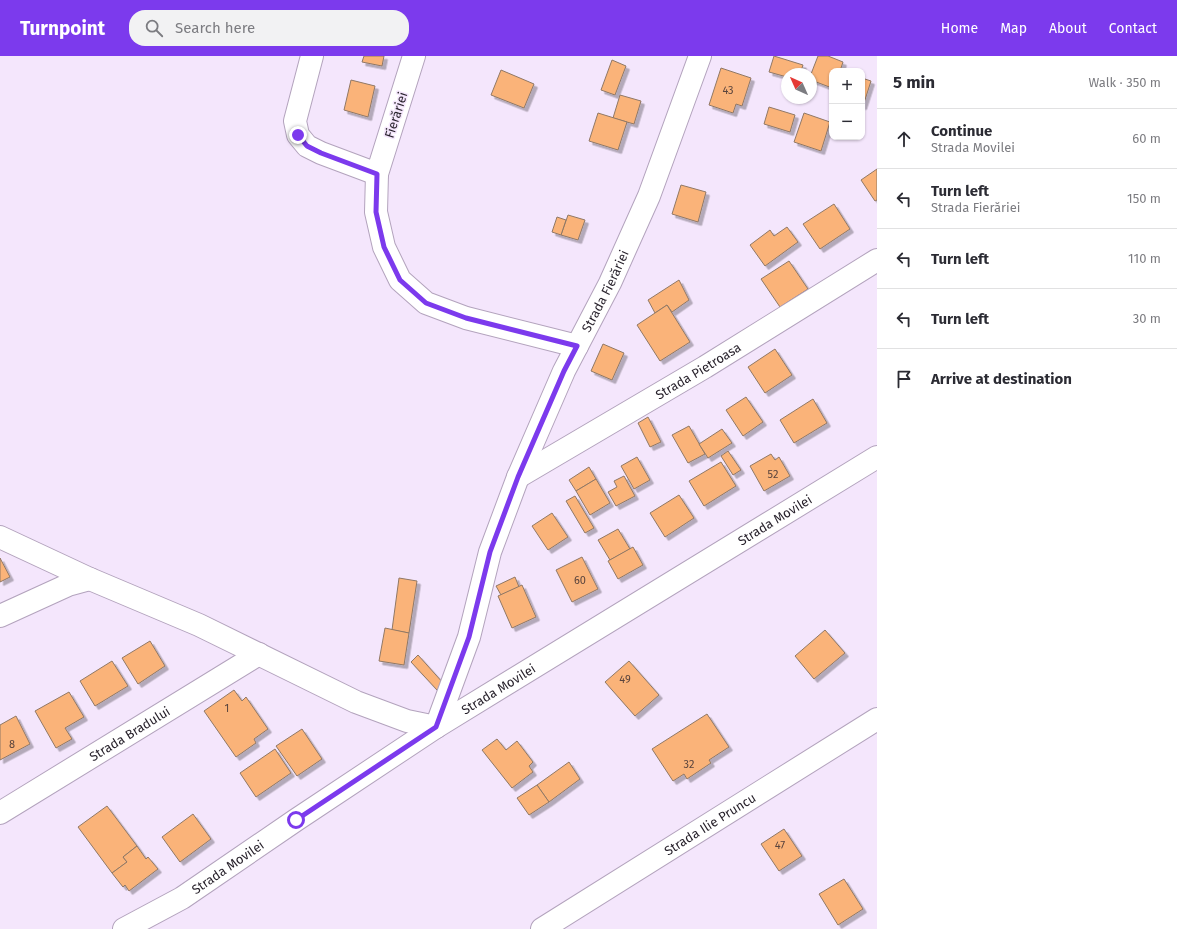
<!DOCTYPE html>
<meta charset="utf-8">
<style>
:root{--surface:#fff;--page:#f2f2f3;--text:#2b2b33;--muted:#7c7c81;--line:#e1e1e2;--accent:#7c3aed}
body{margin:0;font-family:"Fira Sans",sans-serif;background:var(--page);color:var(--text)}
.controls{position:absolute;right:12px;top:12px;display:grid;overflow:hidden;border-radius:8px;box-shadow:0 1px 3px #0004}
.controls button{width:36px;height:36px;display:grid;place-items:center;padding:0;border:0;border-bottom:1px solid var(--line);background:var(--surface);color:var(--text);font:20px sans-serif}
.compass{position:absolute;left:781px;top:12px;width:36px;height:36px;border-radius:50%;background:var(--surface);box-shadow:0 1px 3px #0004;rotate:315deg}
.stop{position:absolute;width:12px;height:12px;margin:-9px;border:3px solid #7c3aed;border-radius:50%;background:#fff}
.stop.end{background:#7c3aed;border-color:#fff;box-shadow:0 1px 4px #0008}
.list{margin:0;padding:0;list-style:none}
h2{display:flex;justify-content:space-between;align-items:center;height:52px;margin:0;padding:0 16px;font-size:17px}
h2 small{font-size:13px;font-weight:400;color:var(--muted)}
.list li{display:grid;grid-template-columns:26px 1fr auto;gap:12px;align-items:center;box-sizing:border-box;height:60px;padding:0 16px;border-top:1px solid var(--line)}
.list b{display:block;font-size:15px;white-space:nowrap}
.list p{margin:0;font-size:13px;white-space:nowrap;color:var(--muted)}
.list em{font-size:13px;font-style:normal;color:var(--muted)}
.icon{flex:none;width:22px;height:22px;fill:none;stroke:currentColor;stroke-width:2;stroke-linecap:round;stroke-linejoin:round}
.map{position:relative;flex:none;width:877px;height:873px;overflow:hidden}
header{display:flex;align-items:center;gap:24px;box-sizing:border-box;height:56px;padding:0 20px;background:var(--accent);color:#fff}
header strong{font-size:19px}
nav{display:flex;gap:22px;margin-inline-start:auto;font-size:14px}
.search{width:280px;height:36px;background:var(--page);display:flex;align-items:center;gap:10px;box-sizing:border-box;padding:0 14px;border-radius:16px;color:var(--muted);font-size:15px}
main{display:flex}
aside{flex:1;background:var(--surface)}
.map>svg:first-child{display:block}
.building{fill:#fab379;stroke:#907865;filter:url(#shadow)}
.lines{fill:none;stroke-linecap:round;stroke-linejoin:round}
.minor-casing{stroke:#b3a3bd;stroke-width:24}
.minor{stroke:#fff;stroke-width:22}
.route{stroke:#7c3aed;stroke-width:5}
.labels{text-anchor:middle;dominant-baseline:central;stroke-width:3;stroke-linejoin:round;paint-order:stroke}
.number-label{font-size:11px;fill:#5a443d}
.street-label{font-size:13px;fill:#251f29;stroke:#f4e6fc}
</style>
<header>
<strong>Turnpoint</strong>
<div class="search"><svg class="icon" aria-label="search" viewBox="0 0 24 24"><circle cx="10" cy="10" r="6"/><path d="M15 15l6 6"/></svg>Search here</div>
<nav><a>Home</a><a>Map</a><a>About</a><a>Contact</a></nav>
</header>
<main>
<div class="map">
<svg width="877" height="873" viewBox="0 0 877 873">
<defs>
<filter id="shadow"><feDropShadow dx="3.5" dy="3.5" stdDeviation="0" flood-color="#0004"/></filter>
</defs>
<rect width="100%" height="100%" fill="#f4e6fc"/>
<g class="building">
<path d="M364,0H384L382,10L362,6Z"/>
<path d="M774,0L803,9L800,18H787V21L769,16Z"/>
<path d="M818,0H828L843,6L840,15H832V32L811,24V18Z"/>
<path d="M612,4L626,10L615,39L601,34Z"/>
<path d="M721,12L751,22L742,50L736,48L733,57L709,49Z"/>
<path d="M501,14L534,28L524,52L491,39Z"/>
<path d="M862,22L871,25L863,50H862Z"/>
<path d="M351,24L375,30L368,61L344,54Z"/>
<path d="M620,39L641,45L634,68L613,62Z"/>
<path d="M769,51L795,59L790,76L764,68Z"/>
<path d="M598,57L627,66L618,94L589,85Z"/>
<path d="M804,57L830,66L821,95L794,86Z"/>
<path d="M877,113V144L875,145L861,124Z"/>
<path d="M681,129L706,136L698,166L672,158Z"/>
<path d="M834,148L850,173L820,193L803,168Z"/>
<path d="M568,159L585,164L578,184L561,179Z"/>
<path d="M557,161L566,164L561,179L552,176Z"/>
<path d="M787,171L798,186L765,210L750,189L770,174L774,180Z"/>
<path d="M789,205L808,233L780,251L761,223Z"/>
<path d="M679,224L689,244L672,256L667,249L655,257L648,244Z"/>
<path d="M667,249L690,286L660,305L637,269Z"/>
<path d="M603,288L624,297L612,324L591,315Z"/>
<path d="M775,293L792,319L765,337L748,311Z"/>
<path d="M746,341L763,366L743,380L726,354Z"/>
<path d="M813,343L827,367L794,387L780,364Z"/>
<path d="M648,361L661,386L650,391L638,367Z"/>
<path d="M689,370L705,398L688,407L672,379Z"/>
<path d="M722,373L732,387L708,402L699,388Z"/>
<path d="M728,395L741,414L733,419L721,400Z"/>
<path d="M771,398L775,404L779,401L790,420L764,435L750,410Z"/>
<path d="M637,401L650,424L634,433L621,410Z"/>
<path d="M721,406L736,430L704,450L689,425Z"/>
<path d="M589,411L596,423L576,435L569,424Z"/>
<path d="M624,420L635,440L616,450L608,436L617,431L614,425Z"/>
<path d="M596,423L610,447L590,459L576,435Z"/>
<path d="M679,439L694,462L665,481L650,457Z"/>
<path d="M575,440L594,472L585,477L566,445Z"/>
<path d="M552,457L568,481L548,494L532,470Z"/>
<path d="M618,473L630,493L610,504L598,484Z"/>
<path d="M633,491L643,509L618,523L608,505Z"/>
<path d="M582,501L598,533L572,546L556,514Z"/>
<path d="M0,502L10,521L0,526Z"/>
<path d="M515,521L519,531L501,539L496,530Z"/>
<path d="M399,522L417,525L409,577L392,574Z"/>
<path d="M522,529L536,561L512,572L498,540Z"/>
<path d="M385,572L409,577L404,609L379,605Z"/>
<path d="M825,574L845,597L814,623L795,600Z"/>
<path d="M150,585L165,610L138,628L122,602Z"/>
<path d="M418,599L444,628L437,634L411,606Z"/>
<path d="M112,605L128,630L95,650L80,625Z"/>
<path d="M629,605L659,639L635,660L605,626Z"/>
<path d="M234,634L242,645L246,641L268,673L254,683L256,687L236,701L204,655Z"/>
<path d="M69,636L84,661L65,672L72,683L56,692L35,655Z"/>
<path d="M707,658L729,691L709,704L711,707L687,723L684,718L673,725L652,693Z"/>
<path d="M16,660L30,688L0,704V669Z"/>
<path d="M302,673L322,703L297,720L276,690Z"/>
<path d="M497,683L506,694L517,685L533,706L529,710L533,716L512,732L482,694Z"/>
<path d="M275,693L291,717L256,741L240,717Z"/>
<path d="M569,706L580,723L549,746L537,729Z"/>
<path d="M537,729L549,746L529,759L517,742Z"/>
<path d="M107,750L137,790L123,801L127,806L112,817L78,771Z"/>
<path d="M193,758L211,783L180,806L162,781Z"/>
<path d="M784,773L802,800L779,815L761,788Z"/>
<path d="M137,790L146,803L148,801L158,813L129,835L125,829L123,831L112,817L127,806L123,801Z"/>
<path d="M844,823L863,853L838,869L819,838Z"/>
</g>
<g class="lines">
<g class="minor-casing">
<g id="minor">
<path d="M312,0L295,65L298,79L307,90L321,97L377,118"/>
<path d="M414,0L377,118L376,156L384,191L400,224L426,247L466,262L577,290"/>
<path id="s1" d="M518,421L705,311L877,204"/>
<path d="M0,481L90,523L199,569L356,646L407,665L436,671"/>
<path d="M0,560L68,529L90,523"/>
<path id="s2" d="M436,671L469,581L490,496L518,421L564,315L610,227L649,140L700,0"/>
<path id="s3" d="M0,757L259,598"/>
<path id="s4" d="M124,873L182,842L296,764L436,671L877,401"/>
<path id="s5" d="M542,873L877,663"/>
</g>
</g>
<use href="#minor" class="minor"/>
</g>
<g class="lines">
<path class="route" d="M296,764L436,671L469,581L490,496L518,421L564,315L577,290L466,262L426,247L400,224L384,191L376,156L377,118L321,97L307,90L298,79"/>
</g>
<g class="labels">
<g class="number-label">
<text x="728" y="34">43</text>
<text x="773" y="418">52</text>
<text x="580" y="524">60</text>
<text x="625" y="623">49</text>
<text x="227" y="652">1</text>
<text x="12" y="688">8</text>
<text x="689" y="708">32</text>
<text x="780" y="789">47</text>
</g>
<g class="street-label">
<text transform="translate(396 59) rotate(-72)">Fierăriei</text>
<text stroke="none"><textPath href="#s2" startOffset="469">Strada Fierăriei</textPath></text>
<text stroke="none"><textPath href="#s1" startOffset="209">Strada Pietroasa</textPath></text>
<text stroke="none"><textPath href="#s4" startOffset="769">Strada Movilei</textPath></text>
<text stroke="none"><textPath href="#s4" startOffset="445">Strada Movilei</textPath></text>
<text stroke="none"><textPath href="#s3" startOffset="152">Strada Bradului</textPath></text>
<text stroke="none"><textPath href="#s5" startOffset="198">Strada Ilie Pruncu</textPath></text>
<text stroke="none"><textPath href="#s4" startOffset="121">Strada Movilei</textPath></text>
</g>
</g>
</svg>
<div class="controls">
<button>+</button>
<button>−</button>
</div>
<svg class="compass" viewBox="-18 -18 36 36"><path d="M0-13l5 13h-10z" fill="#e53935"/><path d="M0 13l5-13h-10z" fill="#7c7c81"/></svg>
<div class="stop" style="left:296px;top:764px"></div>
<div class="stop end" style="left:298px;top:79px"></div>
</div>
<aside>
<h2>5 min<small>Walk · 350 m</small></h2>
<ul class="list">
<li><svg class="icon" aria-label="ahead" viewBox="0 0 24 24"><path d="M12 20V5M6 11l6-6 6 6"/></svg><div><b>Continue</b><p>Strada Movilei</p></div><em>60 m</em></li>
<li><svg class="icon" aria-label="left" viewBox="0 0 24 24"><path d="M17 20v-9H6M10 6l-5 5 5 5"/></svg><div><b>Turn left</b><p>Strada Fierăriei</p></div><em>150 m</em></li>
<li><svg class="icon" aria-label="left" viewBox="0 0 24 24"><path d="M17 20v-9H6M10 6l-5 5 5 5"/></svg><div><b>Turn left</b></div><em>110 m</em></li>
<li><svg class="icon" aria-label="left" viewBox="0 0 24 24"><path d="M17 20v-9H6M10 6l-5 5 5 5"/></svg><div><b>Turn left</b></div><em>30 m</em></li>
<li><svg class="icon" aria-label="arrive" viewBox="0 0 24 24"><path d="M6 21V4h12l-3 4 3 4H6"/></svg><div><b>Arrive at destination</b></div></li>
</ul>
</aside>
</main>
